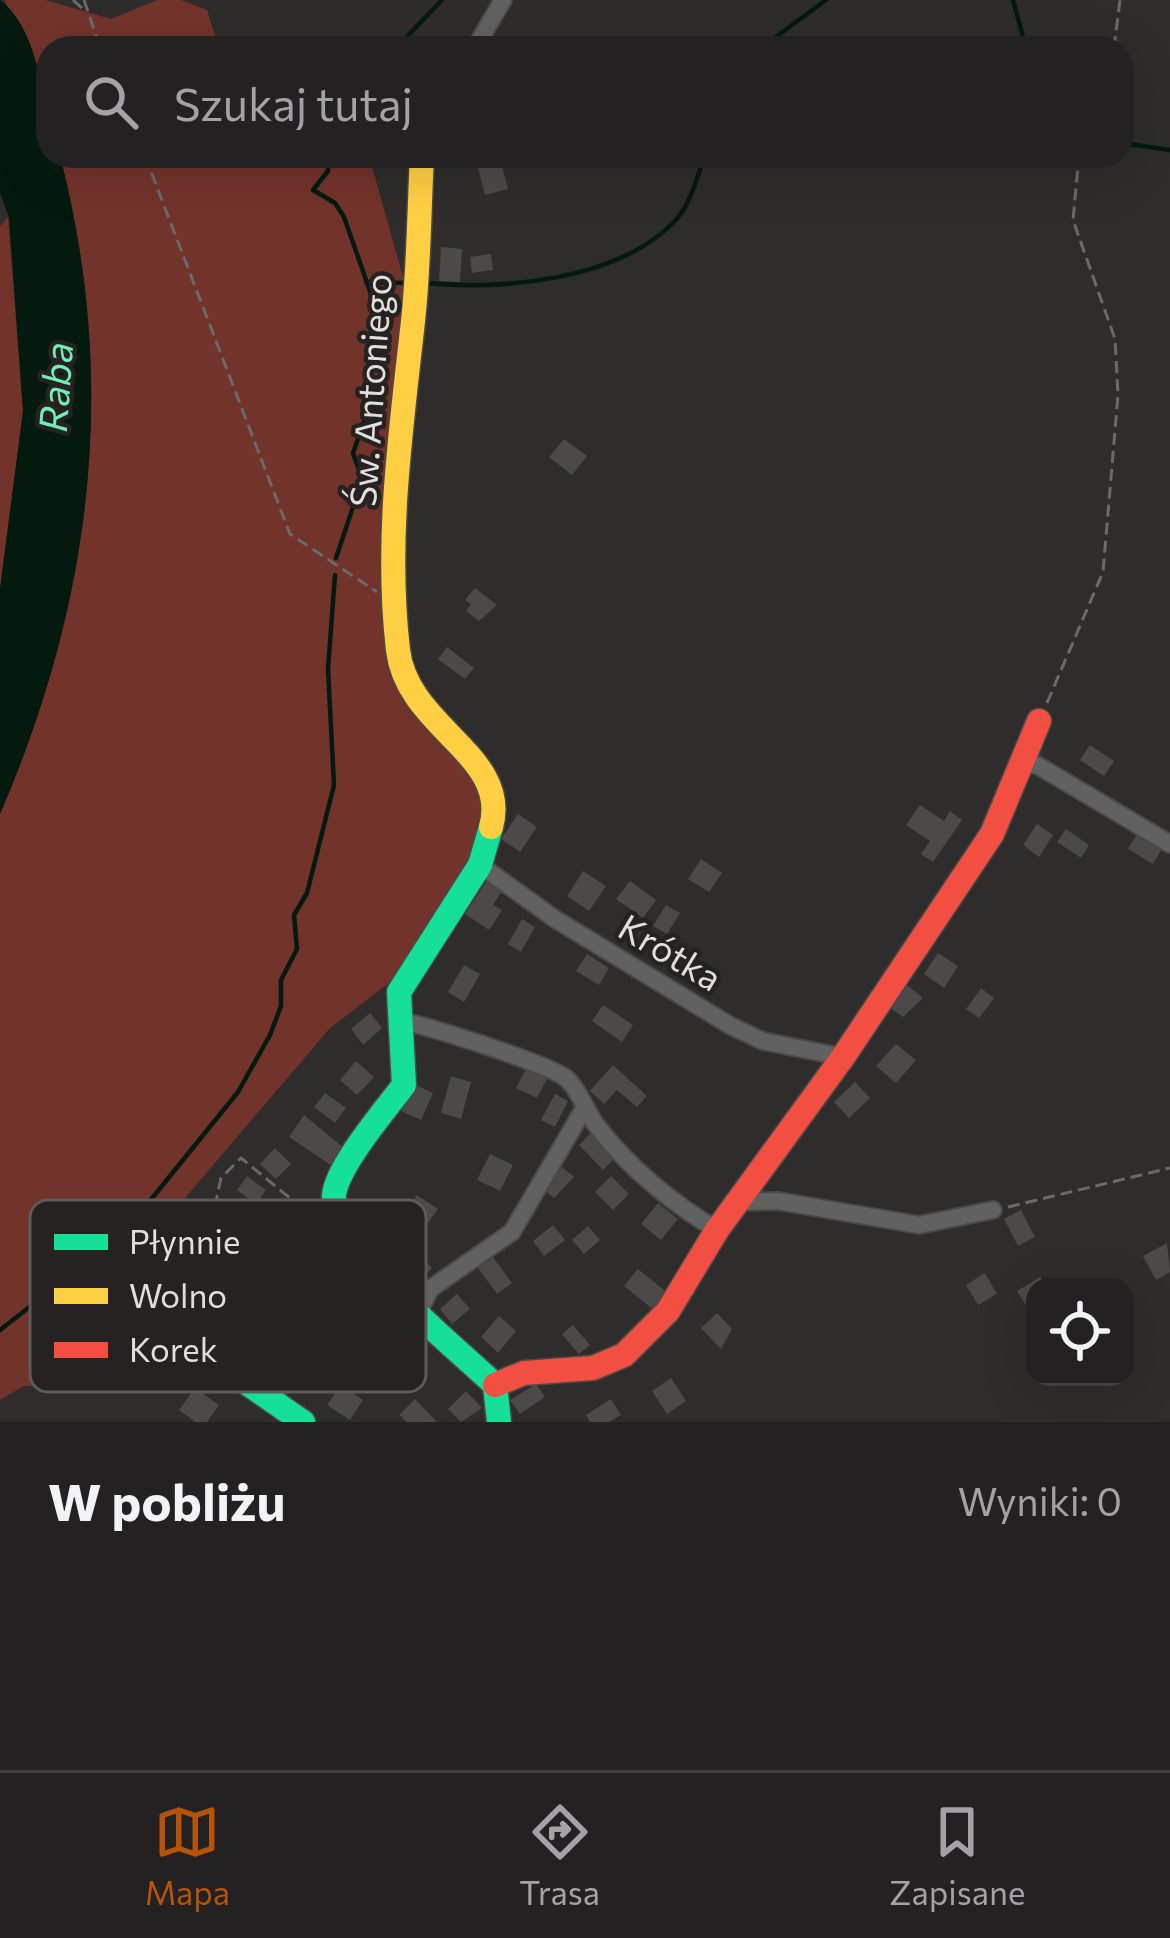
<!DOCTYPE html>
<html lang="pl">
<meta charset="utf-8">
<style>
:root{--surface:#232121;--page:#2b292a;--text:#f1f3f6;--muted:#a3a3a5;--line:#403e3f;--accent:#b45309}
body{margin:0;font-family:Commissioner,sans-serif;background:var(--page);color:var(--text)}
.controls{position:absolute;right:36px;bottom:36px;display:grid;overflow:hidden;border-radius:24px;box-shadow:0 12px 48px #0002}
.controls button{width:108px;height:108px;display:grid;place-items:center;padding:0;border:0;border-bottom:3px solid var(--line);background:var(--surface);color:var(--text);font:60px sans-serif}
.list{margin:0;padding:0;list-style:none}
h2{display:flex;justify-content:space-between;align-items:center;height:156px;margin:0;padding:0 48px;font-size:51px}
h2 small{font-size:39px;font-weight:400;color:var(--muted)}
.icon{flex:none;width:66px;height:66px;fill:none;stroke:currentColor;stroke-width:2;stroke-linecap:round;stroke-linejoin:round}
.map{position:relative;flex:none;width:1170px;height:1422px;overflow:hidden}
.search{position:absolute;background:var(--surface);box-shadow:0 12px 48px #0002;left:36px;right:36px;top:36px;height:132px;display:flex;align-items:center;gap:30px;box-sizing:border-box;padding:0 42px;border-radius:36px;color:var(--muted);font-size:45px}
.sheet{height:348px;background:var(--surface)}
nav{display:flex;justify-content:space-around;align-items:center;box-sizing:border-box;height:168px;border-top:3px solid var(--line);background:var(--surface);font-size:33px;color:var(--muted)}
nav a{display:grid;justify-items:center;gap:6px}
nav .on{color:var(--accent)}
.map>svg:first-child{display:block}
.green{fill:#72332a}
.water{fill:#041a0f}
.lines{fill:none;stroke-linecap:round;stroke-linejoin:round}
.stream{stroke:#041a0f;stroke-width:4.5}
.building{fill:#4c4948}
.street-casing{stroke:#4b4949;stroke-width:20}
.fast-casing{stroke:#4b4949;stroke-width:27}
.slow-casing{stroke:#4b4949;stroke-width:27}
.jam-casing{stroke:#4b4949;stroke-width:27}
.path{stroke:#6a6a6a;stroke-width:3;stroke-dasharray:12 6;stroke-linecap:butt}
.street{stroke:#616161;stroke-width:16}
.fast{stroke:#16e098;stroke-width:24}
.slow{stroke:#ffcf43;stroke-width:24}
.jam{stroke:#f24e42;stroke-width:24}
.labels{text-anchor:middle;dominant-baseline:central;stroke-width:9;stroke-linejoin:round;paint-order:stroke}
.street-label{font-size:36px;fill:#e1dedd;stroke:#262221}
.water-label{font-size:39px;font-style:italic;fill:#70eeb6;stroke:#262221}
.key{fill:#262221;stroke:#5e5a59;stroke-width:3}
.key-label{font-size:33px;fill:#e1dedd}
</style>
<div class="map">
<svg width="1170" height="1422" viewBox="0 0 1170 1422">
<rect width="100%" height="100%" fill="#2f2c2c"/>
<g class="green">
<path d="M4,0H45L111,19L157,0H181L207,10L219,48H48V109L35,59Z"/>
<path d="M60,156H369L414,316L392,493L412,699L478,763L496,808L480,865L452,887L389,983L330,1028L128,1265L87,1315L78,1358L56,1386H24L0,1400V814C92,601 119,383 60,156Z"/>
<path d="M8,217L23,411L0,589V226Z"/>
</g>
<path class="water" d="M0,0C39,29 48,110 48,156H60C119,383 92,601 0,814V589L23,411L9,217L0,193Z"/>
<g class="lines">
<g class="stream">
<path d="M1013,0L1026,48"/>
<path d="M396,48L442,0"/>
<path d="M761,48L826,0"/>
<path d="M1122,143L1170,150"/>
<path d="M329,156L328,171L313,190L335,203L344,217L378,314L380,344L369,380L373,396L353,453L361,476L358,492L336,558"/>
<path d="M366,282L408,283"/>
<path d="M425,283C502,290 615,281 673,223C691,205 696,179 705,156"/>
<path d="M0,1330L124,1233L238,1092L270,1035L281,1006V980L297,949L294,915L307,893L334,785L328,669L335,575"/>
</g>
</g>
<g class="building">
<path d="M500,158L508,189L485,195L477,164Z"/>
<path d="M441,247L462,249L460,282L439,281Z"/>
<path d="M491,254L493,270L472,273L470,257Z"/>
<path d="M564,439L587,456L572,475L549,457Z"/>
<path d="M475,588L497,605L479,621L466,611L471,604L465,600Z"/>
<path d="M447,647L474,668L465,679L438,659Z"/>
<path d="M1090,745L1114,761L1104,776L1080,760Z"/>
<path d="M920,805L944,821L950,811L962,820L933,862L921,854L930,841L906,825Z"/>
<path d="M518,814L537,827L520,852L501,839Z"/>
<path d="M1037,824L1053,835L1039,857L1023,845Z"/>
<path d="M1066,829L1089,845L1081,858L1057,842Z"/>
<path d="M1137,834L1162,849L1153,864L1128,849Z"/>
<path d="M701,859L722,873L709,892L688,879Z"/>
<path d="M583,871L606,886L589,911L567,896Z"/>
<path d="M488,879L503,889L493,905L502,910L489,930L465,914Z"/>
<path d="M630,881L656,900L643,918L616,899Z"/>
<path d="M666,905L680,913L667,934L653,926Z"/>
<path d="M522,919L535,927L521,952L508,944Z"/>
<path d="M938,953L958,966L944,988L924,974Z"/>
<path d="M587,954L609,968L599,985L576,971Z"/>
<path d="M464,965L480,974L464,1002L448,992Z"/>
<path d="M899,979L923,998L903,1017L882,1002Z"/>
<path d="M981,988L994,998L979,1018L966,1009Z"/>
<path d="M603,1005L633,1025L622,1042L592,1021Z"/>
<path d="M370,1013L382,1028L363,1045L351,1029Z"/>
<path d="M896,1044L916,1060L896,1083L876,1066Z"/>
<path d="M356,1061L374,1077L357,1095L340,1080Z"/>
<path d="M613,1065L647,1096L637,1107L617,1090L604,1104L590,1091Z"/>
<path d="M527,1067L548,1077L537,1098L516,1088Z"/>
<path d="M451,1076L471,1082L461,1119L441,1113Z"/>
<path d="M855,1082L870,1098L849,1118L834,1102Z"/>
<path d="M411,1083L433,1093L421,1120L399,1110Z"/>
<path d="M325,1093L346,1108L335,1123L314,1107Z"/>
<path d="M555,1094L568,1101L555,1127L541,1120Z"/>
<path d="M304,1115L344,1148L332,1166L289,1137Z"/>
<path d="M592,1132L616,1157L603,1170L579,1145Z"/>
<path d="M275,1148L291,1164L276,1179L260,1164Z"/>
<path d="M490,1154L513,1165L500,1191L477,1180Z"/>
<path d="M562,1167L574,1177L554,1198L542,1188Z"/>
<path d="M247,1176L266,1190L256,1204L237,1190Z"/>
<path d="M611,1176L629,1194L613,1210L595,1192Z"/>
<path d="M417,1195L438,1209L428,1223L422,1219L417,1226L402,1216Z"/>
<path d="M658,1203L678,1219L661,1240L641,1224Z"/>
<path d="M1021,1210L1035,1237L1018,1246L1004,1219Z"/>
<path d="M553,1225L565,1240L544,1256L533,1241Z"/>
<path d="M588,1226L600,1240L584,1254L572,1240Z"/>
<path d="M1167,1243L1170,1272L1156,1280L1143,1256Z"/>
<path d="M415,1251L432,1268L415,1286L397,1270Z"/>
<path d="M493,1257L512,1283L497,1294L478,1268Z"/>
<path d="M638,1269L674,1298L660,1315L624,1286Z"/>
<path d="M985,1273L997,1294L978,1305L966,1285Z"/>
<path d="M1040,1277L1046,1287H1035V1304L1028,1308L1017,1291Z"/>
<path d="M457,1294L470,1309L452,1324L440,1309Z"/>
<path d="M717,1313L732,1329L721,1349L701,1328Z"/>
<path d="M499,1316L516,1331L498,1353L481,1337Z"/>
<path d="M573,1325L590,1345L579,1354L562,1334Z"/>
<path d="M671,1378L686,1401L667,1414L652,1391Z"/>
<path d="M536,1384L545,1397L520,1414L510,1400Z"/>
<path d="M341,1385L363,1400L350,1420L327,1405Z"/>
<path d="M195,1388L219,1405L207,1422H195L179,1410Z"/>
<path d="M466,1391L482,1408L461,1422L448,1409Z"/>
<path d="M415,1399L437,1422H407L399,1415Z"/>
<path d="M611,1399L621,1415L609,1422H590L586,1415Z"/>
</g>
<g class="lines">
<g class="street-casing">
<g id="street">
<path d="M475,48L503,0"/>
<path d="M1021,765H1037L1170,844"/>
<path d="M480,865L555,919L731,1026L763,1041L843,1057"/>
<path d="M401,1021C425,1025 552,1065 567,1079C580,1091 586,1112 597,1126C628,1167 673,1204 717,1230"/>
<path d="M737,1202L778,1201L919,1225L993,1210"/>
<path d="M419,1312L430,1289L512,1232L585,1107"/>
</g>
</g>
<g class="fast-casing">
<g id="fast">
<path d="M491,827L480,865L399,992L404,1085C386,1109 337,1166 334,1195C330,1248 458,1349 495,1385L499,1422"/>
<path d="M143,1311L303,1422"/>
</g>
</g>
<g class="slow-casing">
<path id="slow" d="M422,156C419,211 419,267 413,321C401,431 385,539 398,650C407,728 511,755 491,827"/>
</g>
<g class="jam-casing">
<path id="jam" d="M495,1385L524,1373L593,1368L624,1355L668,1311L717,1230L843,1057L992,834L1039,721"/>
</g>
<g class="path">
<path d="M73,0L84,10"/>
<path d="M84,0L100,48"/>
<path d="M1114,48L1120,0"/>
<path d="M145,156L290,534L377,592"/>
<path d="M1047,703L1103,572L1118,395L1115,339L1073,220L1079,156"/>
<path d="M1008,1207L1170,1168"/>
<path d="M239,1234L215,1206L221,1178L241,1158L296,1203L315,1211"/>
</g>
<use href="#street" class="street"/>
<use href="#fast" class="fast"/>
<use href="#slow" class="slow"/>
<use href="#jam" class="jam"/>
</g>
<g class="labels">
<g class="street-label">
<text transform="translate(369 390) rotate(-86)">Św. Antoniego</text>
<text transform="translate(671 951) rotate(31)">Krótka</text>
</g>
<g class="water-label">
<text transform="translate(54 387) rotate(-86)">Raba</text>
</g>
</g>
<rect x="30" y="1200" width="396" height="192" rx="18" class="key"/>
<rect x="54" y="1234" width="54" height="16" fill="#16e098"/>
<rect x="54" y="1288" width="54" height="16" fill="#ffcf43"/>
<rect x="54" y="1342" width="54" height="16" fill="#f24e42"/>
<g class="key-label">
<text x="129" y="1254">Płynnie</text>
<text x="129" y="1308">Wolno</text>
<text x="129" y="1362">Korek</text>
</g>
</svg>
<div class="controls">
<button><svg class="icon" aria-label="locate" viewBox="0 0 24 24"><circle cx="12" cy="12" r="6"/><path d="M12 2v4M12 18v4M2 12h4M18 12h4"/></svg></button>
</div>
<div class="search"><svg class="icon" aria-label="search" viewBox="0 0 24 24"><circle cx="10" cy="10" r="6"/><path d="M15 15l6 6"/></svg>Szukaj tutaj</div>
</div>
<section class="sheet">
<h2>W pobliżu<small>Wyniki: 0</small></h2>
<ul class="list">
</ul>
</section>
<nav>
<a class="on"><svg class="icon" aria-label="map" viewBox="0 0 24 24"><path d="M3 6l6-2 6 2 6-2v14l-6 2-6-2-6 2zM9 4v14M15 6v14"/></svg>Mapa</a>
<a><svg class="icon" aria-label="directions" viewBox="0 0 24 24"><path d="M12 3l9 9-9 9-9-9zM9 14v-3h6M13 9l2 2-2 2"/></svg>Trasa</a>
<a><svg class="icon" aria-label="saved" viewBox="0 0 24 24"><path d="M7 4h10v16l-5-4-5 4z"/></svg>Zapisane</a>
</nav>
